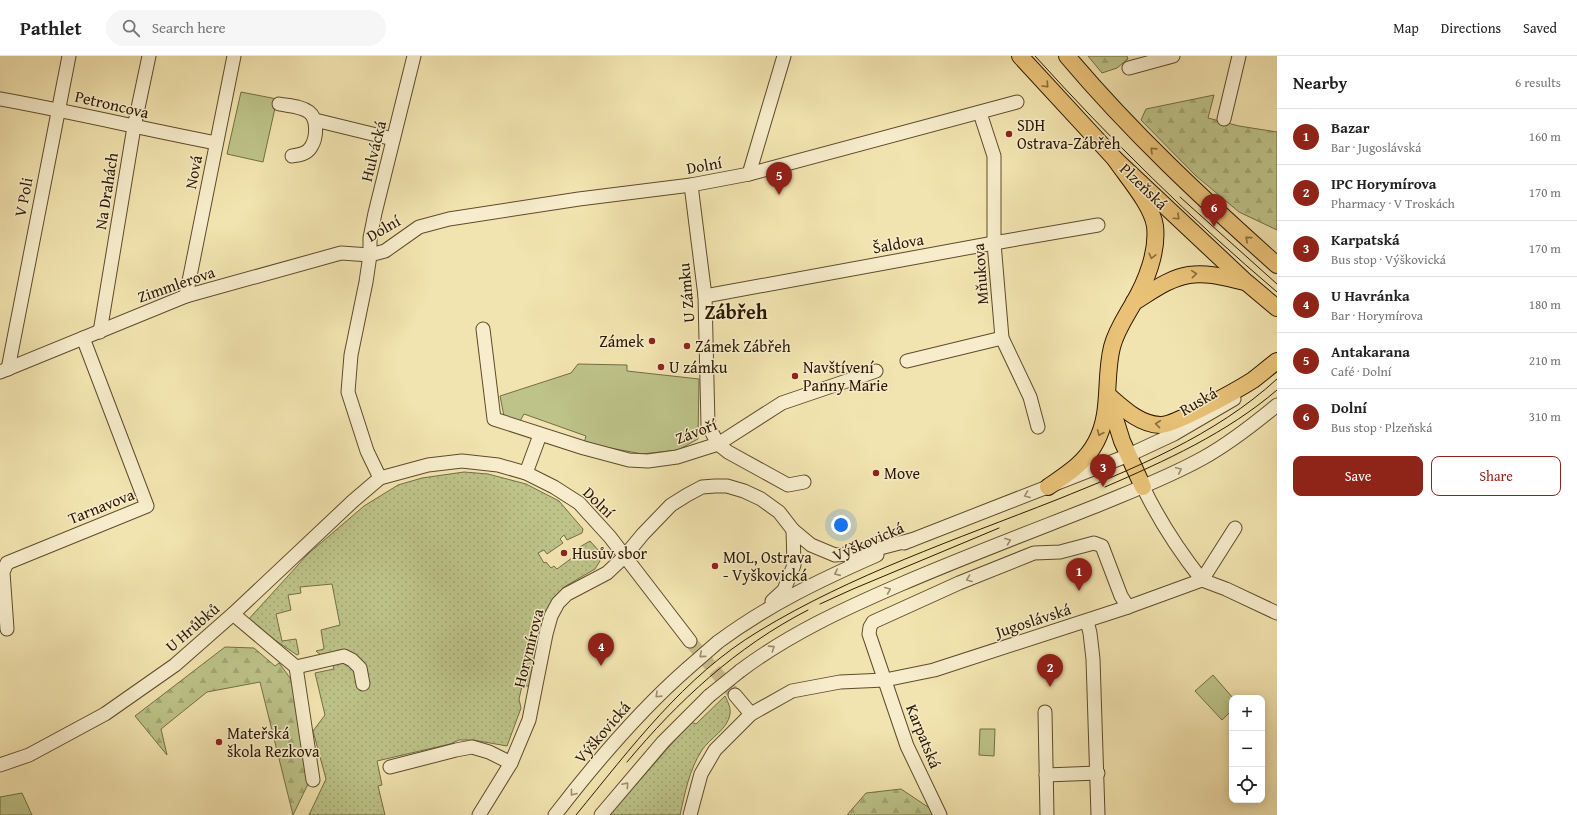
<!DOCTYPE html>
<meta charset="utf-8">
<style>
:root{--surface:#fff;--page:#f6f6f6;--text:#222;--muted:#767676;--line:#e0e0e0;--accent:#8f2418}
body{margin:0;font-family:"Gentium Book Plus",serif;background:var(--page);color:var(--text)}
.controls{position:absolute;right:12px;bottom:12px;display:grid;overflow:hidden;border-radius:8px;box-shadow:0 2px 10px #0003}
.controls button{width:36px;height:36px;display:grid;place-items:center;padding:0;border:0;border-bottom:1px solid var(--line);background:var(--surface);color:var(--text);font:20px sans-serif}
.you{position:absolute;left:841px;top:469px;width:14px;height:14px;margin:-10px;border:3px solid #fff;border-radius:50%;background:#1a73e8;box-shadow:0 0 0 6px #1a73e833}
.badge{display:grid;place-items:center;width:26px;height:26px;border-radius:50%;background:var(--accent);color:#fff;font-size:13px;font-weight:700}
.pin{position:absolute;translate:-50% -33px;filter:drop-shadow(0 1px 2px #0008)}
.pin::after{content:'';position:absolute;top:21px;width:14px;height:12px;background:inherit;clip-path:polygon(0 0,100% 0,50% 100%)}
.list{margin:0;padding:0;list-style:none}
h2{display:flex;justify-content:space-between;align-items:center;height:52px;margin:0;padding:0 16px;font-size:17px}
h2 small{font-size:13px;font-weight:400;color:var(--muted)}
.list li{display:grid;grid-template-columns:26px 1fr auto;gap:12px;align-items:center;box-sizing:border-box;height:56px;padding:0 16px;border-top:1px solid var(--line)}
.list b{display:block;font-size:15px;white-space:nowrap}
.list p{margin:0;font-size:13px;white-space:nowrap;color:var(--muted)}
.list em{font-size:13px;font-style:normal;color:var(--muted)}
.actions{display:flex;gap:8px;padding:12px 16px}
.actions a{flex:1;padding:9px 0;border:1px solid var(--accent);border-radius:8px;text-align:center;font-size:14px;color:var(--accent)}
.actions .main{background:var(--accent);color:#fff}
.icon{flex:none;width:22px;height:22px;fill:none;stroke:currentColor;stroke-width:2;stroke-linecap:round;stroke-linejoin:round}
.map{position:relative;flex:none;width:1277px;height:759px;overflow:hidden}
header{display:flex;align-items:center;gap:24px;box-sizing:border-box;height:56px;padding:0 20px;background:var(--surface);border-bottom:1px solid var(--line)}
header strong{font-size:19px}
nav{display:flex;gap:22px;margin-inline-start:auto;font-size:14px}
.search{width:280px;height:36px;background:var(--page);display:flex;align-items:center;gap:10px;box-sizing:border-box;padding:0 14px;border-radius:22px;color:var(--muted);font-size:15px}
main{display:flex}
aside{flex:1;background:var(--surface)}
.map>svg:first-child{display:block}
.grass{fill:url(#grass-dots);stroke:#746e44}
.forest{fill:url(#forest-firs);stroke:#746e44}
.park{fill:#bdc389;stroke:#746e44}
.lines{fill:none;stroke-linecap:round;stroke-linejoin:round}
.minor-tunnel{stroke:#cabb8d;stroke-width:13;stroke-dasharray:13 6;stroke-linecap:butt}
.minor-casing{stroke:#5e4b2c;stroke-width:15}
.major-casing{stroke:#2c1800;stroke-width:18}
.minor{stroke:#f7edcc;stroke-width:13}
.major{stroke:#e9c278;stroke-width:16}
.tram{stroke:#2c1800;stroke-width:1}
.minor-bridge-casing{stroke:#5e4b2c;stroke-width:15;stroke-linecap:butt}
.minor-bridge{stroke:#f7edcc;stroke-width:13}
.oneway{stroke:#8a6d3c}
.oneway2{stroke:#9c8d70}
.poi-dot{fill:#8f2418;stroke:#f7edcc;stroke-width:1.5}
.labels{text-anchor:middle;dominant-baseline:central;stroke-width:3;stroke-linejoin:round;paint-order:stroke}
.street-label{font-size:16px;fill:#2c1800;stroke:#f7edcc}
.poi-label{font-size:16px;fill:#2c1800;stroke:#f7edcc;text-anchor:start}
.district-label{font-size:20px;font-weight:bold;fill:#2c1800;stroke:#f7edcc}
</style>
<header>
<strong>Pathlet</strong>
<div class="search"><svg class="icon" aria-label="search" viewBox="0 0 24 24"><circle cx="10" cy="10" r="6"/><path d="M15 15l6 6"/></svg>Search here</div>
<nav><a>Map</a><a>Directions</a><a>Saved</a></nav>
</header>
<main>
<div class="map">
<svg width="1277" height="759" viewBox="0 0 1277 759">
<defs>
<pattern id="grass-dots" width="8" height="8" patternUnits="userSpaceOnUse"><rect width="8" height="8" fill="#bdc389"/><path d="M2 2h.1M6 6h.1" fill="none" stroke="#a3a774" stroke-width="1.8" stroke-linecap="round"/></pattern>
<pattern id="forest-firs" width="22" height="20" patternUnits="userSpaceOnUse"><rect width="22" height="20" fill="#bdc389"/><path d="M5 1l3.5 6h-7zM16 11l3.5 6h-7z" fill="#a3a774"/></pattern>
</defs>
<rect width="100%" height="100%" fill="#f2e4b0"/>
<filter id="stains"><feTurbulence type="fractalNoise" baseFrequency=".005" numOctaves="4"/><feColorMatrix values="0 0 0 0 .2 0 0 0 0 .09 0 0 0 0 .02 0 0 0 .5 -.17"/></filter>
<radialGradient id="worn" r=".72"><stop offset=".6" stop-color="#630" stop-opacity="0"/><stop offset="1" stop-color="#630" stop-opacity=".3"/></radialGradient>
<g class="grass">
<path d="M464,416L488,418L526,428L559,445L583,473L582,477L567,484L564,479L560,483L563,487L547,498L544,494L538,497L544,507L546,506L551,512L554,510L557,513L580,496L578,492L590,485L600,496V505L595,513L564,531L545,559L536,563L530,581L536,583L538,587L529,630H522L519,643L521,652L507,690L473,684H459L450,688L377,705L382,729L378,730L385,759H309L326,723L313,675L325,659L315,617L334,613C332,603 322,601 316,595L324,593L321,574L340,569L332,528L300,531L301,537L288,539L291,554L276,558L282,585L296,583L299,598L297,599L247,565L308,498L364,450L398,429L422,422Z"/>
<path d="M725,640C728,646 731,652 730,658C728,673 710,682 702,694C689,714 685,737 680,759H609L691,666L696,668Z"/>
</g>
<g class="forest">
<path d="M1088,0H1127L1128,3L1117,12L1102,17Z"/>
<path d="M1214,39L1208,62L1239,70L1277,76V174L1239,156L1195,119L1141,64L1146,53Z"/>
<path d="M225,591L254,592L275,610L279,607L293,626L309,726L293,759L260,626L207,636L161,673L167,699L135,660Z"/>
<path d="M901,733L931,753L934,759H847L866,737Z"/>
</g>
<g class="park">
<path d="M241,36L277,43L263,106L227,98Z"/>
<path d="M578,308L627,309V315L699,323L698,383L678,394L642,398L584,387L586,380L524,358L520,365L504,360L500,340L571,317Z"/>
<path d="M1213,619L1233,642H1232V654L1222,664L1195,635Z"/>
<path d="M980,673H995L994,700L979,699Z"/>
<path d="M22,737L32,759H0V741Z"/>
</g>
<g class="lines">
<path class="minor-tunnel" d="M690,585L735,639"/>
<g class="minor-casing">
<g id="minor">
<path d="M1129,12L1173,0"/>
<path d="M0,43C72,56 144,73 216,87"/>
<path d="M279,48C289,50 301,50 309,56C318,63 317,82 311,91C307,98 299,99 292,100"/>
<path d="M980,57L994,100V187L1002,282L1030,341L1038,371"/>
<path d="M1224,63L1239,0"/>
<path d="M315,64L393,83"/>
<path d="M749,118L784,0"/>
<path d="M691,129L705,240L708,369L718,388L728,396L788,429L804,426"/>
<path d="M186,240L234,0"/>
<path d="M705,240L994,187L1098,169"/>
<path d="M483,273L494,363L584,392L629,404L648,405L677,401L718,388L782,347L876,315"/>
<path d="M100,276L134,71L149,0"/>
<path d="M907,305L1002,282"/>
<path d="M8,313L69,0"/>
<path d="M0,316L186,240L341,197L370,199L385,195L419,171L449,163L579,143L691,129L749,118L1017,46"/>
<path d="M526,417L540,379"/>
<path d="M380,422L367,395L348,336L351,299L366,226L370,199V182L375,157L414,0"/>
<path d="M1143,431C1159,464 1179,495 1202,524L1235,472"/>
<path d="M904,487L1129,399L1174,378L1234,343"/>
<path d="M772,545L784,534L794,509L793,474"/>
<path d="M233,558L296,611L313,724"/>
<path d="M1087,565L1090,577L1093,603L1098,759"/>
<path d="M7,573L3,516L7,507L147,450L83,282"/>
<path d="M718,586C768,549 820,524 877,499"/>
<path d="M296,611L344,600L352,604L360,612L363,628"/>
<path d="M740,615C789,578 844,553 899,529C964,501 1030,476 1096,450C1132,435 1169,421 1203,402C1230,387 1254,368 1277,349"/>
<path d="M735,639L751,658"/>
<path d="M1045,656L1047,759"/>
<path d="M0,709L29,699L105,658L175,609L233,558L353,445L380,422L428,409L462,405L498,409L526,417L554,431L579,447L610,481L690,585"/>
<path d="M390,711L456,694L472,691L489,696L511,707"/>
<path d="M1046,719L1098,717"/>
<path d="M479,759L511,707L529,664L546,578L551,560L558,547L567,538L607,517L624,501L643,478L671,449L687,439L702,431L715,430H727L744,435L761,443L779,456L793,474L811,489L835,499L861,497L911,484"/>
<path d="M555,759C595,707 638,656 687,613"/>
<path d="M601,759L663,686L709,640"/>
<path d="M690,759L701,718L715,694L751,658L792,635L840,626L885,624L934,614L1128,551L1202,524L1226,533L1277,557"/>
<path d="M940,759L907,690L869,578L870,571L873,566L959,527L1034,497L1060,496L1094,487L1102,490L1121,540L1128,551"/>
</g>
</g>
<g class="major-casing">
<g id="major">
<path d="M1020,0L1115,103L1246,226L1277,252"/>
<path d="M1067,0C1131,76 1203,143 1277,209"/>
<path d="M1134,246C1151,236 1169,222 1189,219C1208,216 1227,222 1245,226"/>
<path d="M1108,339C1123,352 1139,368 1160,369C1173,370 1239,333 1253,324C1261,318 1269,311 1277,305"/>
<path d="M1110,347L1122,385L1143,431"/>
<path d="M1048,431C1067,418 1085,407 1096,386C1112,356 1104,323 1112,291C1116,275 1125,262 1133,248C1146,226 1158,196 1155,170C1152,149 1127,121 1115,103"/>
</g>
</g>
<use href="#minor" class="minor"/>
<use href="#major" class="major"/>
<g class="tram">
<path d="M1035,0C1111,84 1191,163 1277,236"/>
<path d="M1180,141L1277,228"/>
<path d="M1105,431C1165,405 1227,377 1277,334"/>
<path d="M820,548L853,533L999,472"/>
<path d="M627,706C678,645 736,591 808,554"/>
<path d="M576,759C631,692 684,620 759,575C851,519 957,483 1056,444C1133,413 1215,380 1277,323"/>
</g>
<g class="minor-bridge-casing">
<g id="minor-bridge">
<path d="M687,613L718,586"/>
<path d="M709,640L740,615"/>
</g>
</g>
<use href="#minor-bridge" class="minor-bridge"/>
</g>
<defs><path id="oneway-chevron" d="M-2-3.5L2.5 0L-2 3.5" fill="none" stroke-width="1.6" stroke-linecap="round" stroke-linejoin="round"/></defs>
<g class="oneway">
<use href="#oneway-chevron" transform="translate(1046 29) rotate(47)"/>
<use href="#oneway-chevron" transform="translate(1153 94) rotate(-136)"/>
<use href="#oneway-chevron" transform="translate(1177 161) rotate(43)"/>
<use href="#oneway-chevron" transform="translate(1248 183) rotate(-139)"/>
<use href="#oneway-chevron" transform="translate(1152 200) rotate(104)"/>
<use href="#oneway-chevron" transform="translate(1194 218) rotate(-5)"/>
<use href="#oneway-chevron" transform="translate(1158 368) rotate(-174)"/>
<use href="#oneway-chevron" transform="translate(1100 377) rotate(113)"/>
</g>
<g class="oneway2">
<use href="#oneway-chevron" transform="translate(1179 414) rotate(-25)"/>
<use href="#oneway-chevron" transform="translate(1027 439) rotate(159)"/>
<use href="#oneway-chevron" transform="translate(1008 485) rotate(-21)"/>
<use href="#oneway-chevron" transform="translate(837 517) rotate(156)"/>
<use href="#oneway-chevron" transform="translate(969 523) rotate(159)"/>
<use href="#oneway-chevron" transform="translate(888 534) rotate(-23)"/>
<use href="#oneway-chevron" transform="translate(772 592) rotate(-33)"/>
<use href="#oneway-chevron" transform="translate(702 599) rotate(140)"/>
<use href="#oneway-chevron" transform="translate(658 639) rotate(136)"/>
<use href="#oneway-chevron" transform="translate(626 729) rotate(-50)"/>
<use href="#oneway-chevron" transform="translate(573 737) rotate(128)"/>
</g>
<g class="poi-dot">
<circle cx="1009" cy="78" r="4"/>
<circle cx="652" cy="285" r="4"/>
<circle cx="687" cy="290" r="4"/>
<circle cx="661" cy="311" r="4"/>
<circle cx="795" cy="320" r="4"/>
<circle cx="876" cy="417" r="4"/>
<circle cx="564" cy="497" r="4"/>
<circle cx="715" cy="510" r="4"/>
<circle cx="219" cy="686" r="4"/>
</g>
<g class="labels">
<g class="street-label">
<text transform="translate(112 48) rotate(13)">Petroncova</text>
<text transform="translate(373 95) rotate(-76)">Hulvácká</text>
<text transform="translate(704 109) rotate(-10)">Dolní</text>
<text transform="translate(193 116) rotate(-79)">Nová</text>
<text transform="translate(1144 130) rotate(44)">Plzeňská</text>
<text transform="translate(106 135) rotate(-81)">Na Drahách</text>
<text transform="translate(23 141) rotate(-79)">V Poli</text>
<text transform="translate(383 172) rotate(-30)">Dolní</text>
<text transform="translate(898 187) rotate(-10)">Šaldova</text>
<text transform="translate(980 218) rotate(-94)">Mňukova</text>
<text transform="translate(176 228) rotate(-19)">Zimmlerova</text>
<text transform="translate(686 237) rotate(-95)">U Zámku</text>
<text transform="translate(1198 345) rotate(-30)">Ruská</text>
<text transform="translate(696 375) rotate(-21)">Závoří</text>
<text transform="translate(599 446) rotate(44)">Dolní</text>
<text transform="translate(101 450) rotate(-22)">Tarnavova</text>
<text transform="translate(868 485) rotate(-23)">Výškovická</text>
<text transform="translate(1033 564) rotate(-18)">Jugoslávská</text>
<text transform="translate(192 571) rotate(-41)">U Hrůbků</text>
<text transform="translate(528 592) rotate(-76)">Horymírova</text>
<text transform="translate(602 676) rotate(-49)">Výškovická</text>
<text transform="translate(924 680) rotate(68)">Karpatská</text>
</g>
<g class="poi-label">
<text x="1017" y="69">SDH<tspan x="1017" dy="18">Ostrava-Zábřeh</tspan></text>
<text x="644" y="285" text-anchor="end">Zámek</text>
<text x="695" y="290">Zámek Zábřeh</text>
<text x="669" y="311">U zámku</text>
<text x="803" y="311">Navštívení<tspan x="803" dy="18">Panny Marie</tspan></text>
<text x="884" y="417">Move</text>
<text x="572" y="497">Husův sbor</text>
<text x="723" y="501">MOL, Ostrava<tspan x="723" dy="18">- Vyškovická</tspan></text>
<text x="227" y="677">Mateřská<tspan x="227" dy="18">škola Rezkova</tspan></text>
</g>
<g class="district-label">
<text x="736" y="255">Zábřeh</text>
</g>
</g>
<rect width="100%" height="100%" filter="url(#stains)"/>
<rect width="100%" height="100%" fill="url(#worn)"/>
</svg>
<div class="controls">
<button>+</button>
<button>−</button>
<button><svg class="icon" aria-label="locate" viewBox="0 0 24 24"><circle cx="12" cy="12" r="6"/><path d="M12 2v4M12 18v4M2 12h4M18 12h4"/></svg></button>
</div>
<div class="you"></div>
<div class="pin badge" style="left:1079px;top:535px">1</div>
<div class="pin badge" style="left:1050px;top:631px">2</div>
<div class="pin badge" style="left:1103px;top:431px">3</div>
<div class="pin badge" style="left:601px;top:610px">4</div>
<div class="pin badge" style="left:779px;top:139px">5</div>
<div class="pin badge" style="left:1214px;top:171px">6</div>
</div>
<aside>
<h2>Nearby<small>6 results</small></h2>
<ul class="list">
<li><span class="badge">1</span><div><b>Bazar</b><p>Bar · Jugoslávská</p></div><em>160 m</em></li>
<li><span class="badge">2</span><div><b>IPC Horymírova</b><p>Pharmacy · V Troskách</p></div><em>170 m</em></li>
<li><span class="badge">3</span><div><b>Karpatská</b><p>Bus stop · Výškovická</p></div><em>170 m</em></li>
<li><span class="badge">4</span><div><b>U Havránka</b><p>Bar · Horymírova</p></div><em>180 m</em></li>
<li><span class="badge">5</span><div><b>Antakarana</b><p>Café · Dolní</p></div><em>210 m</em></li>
<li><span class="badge">6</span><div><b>Dolní</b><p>Bus stop · Plzeňská</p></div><em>310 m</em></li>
</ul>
<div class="actions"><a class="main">Save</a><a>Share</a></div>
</aside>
</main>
